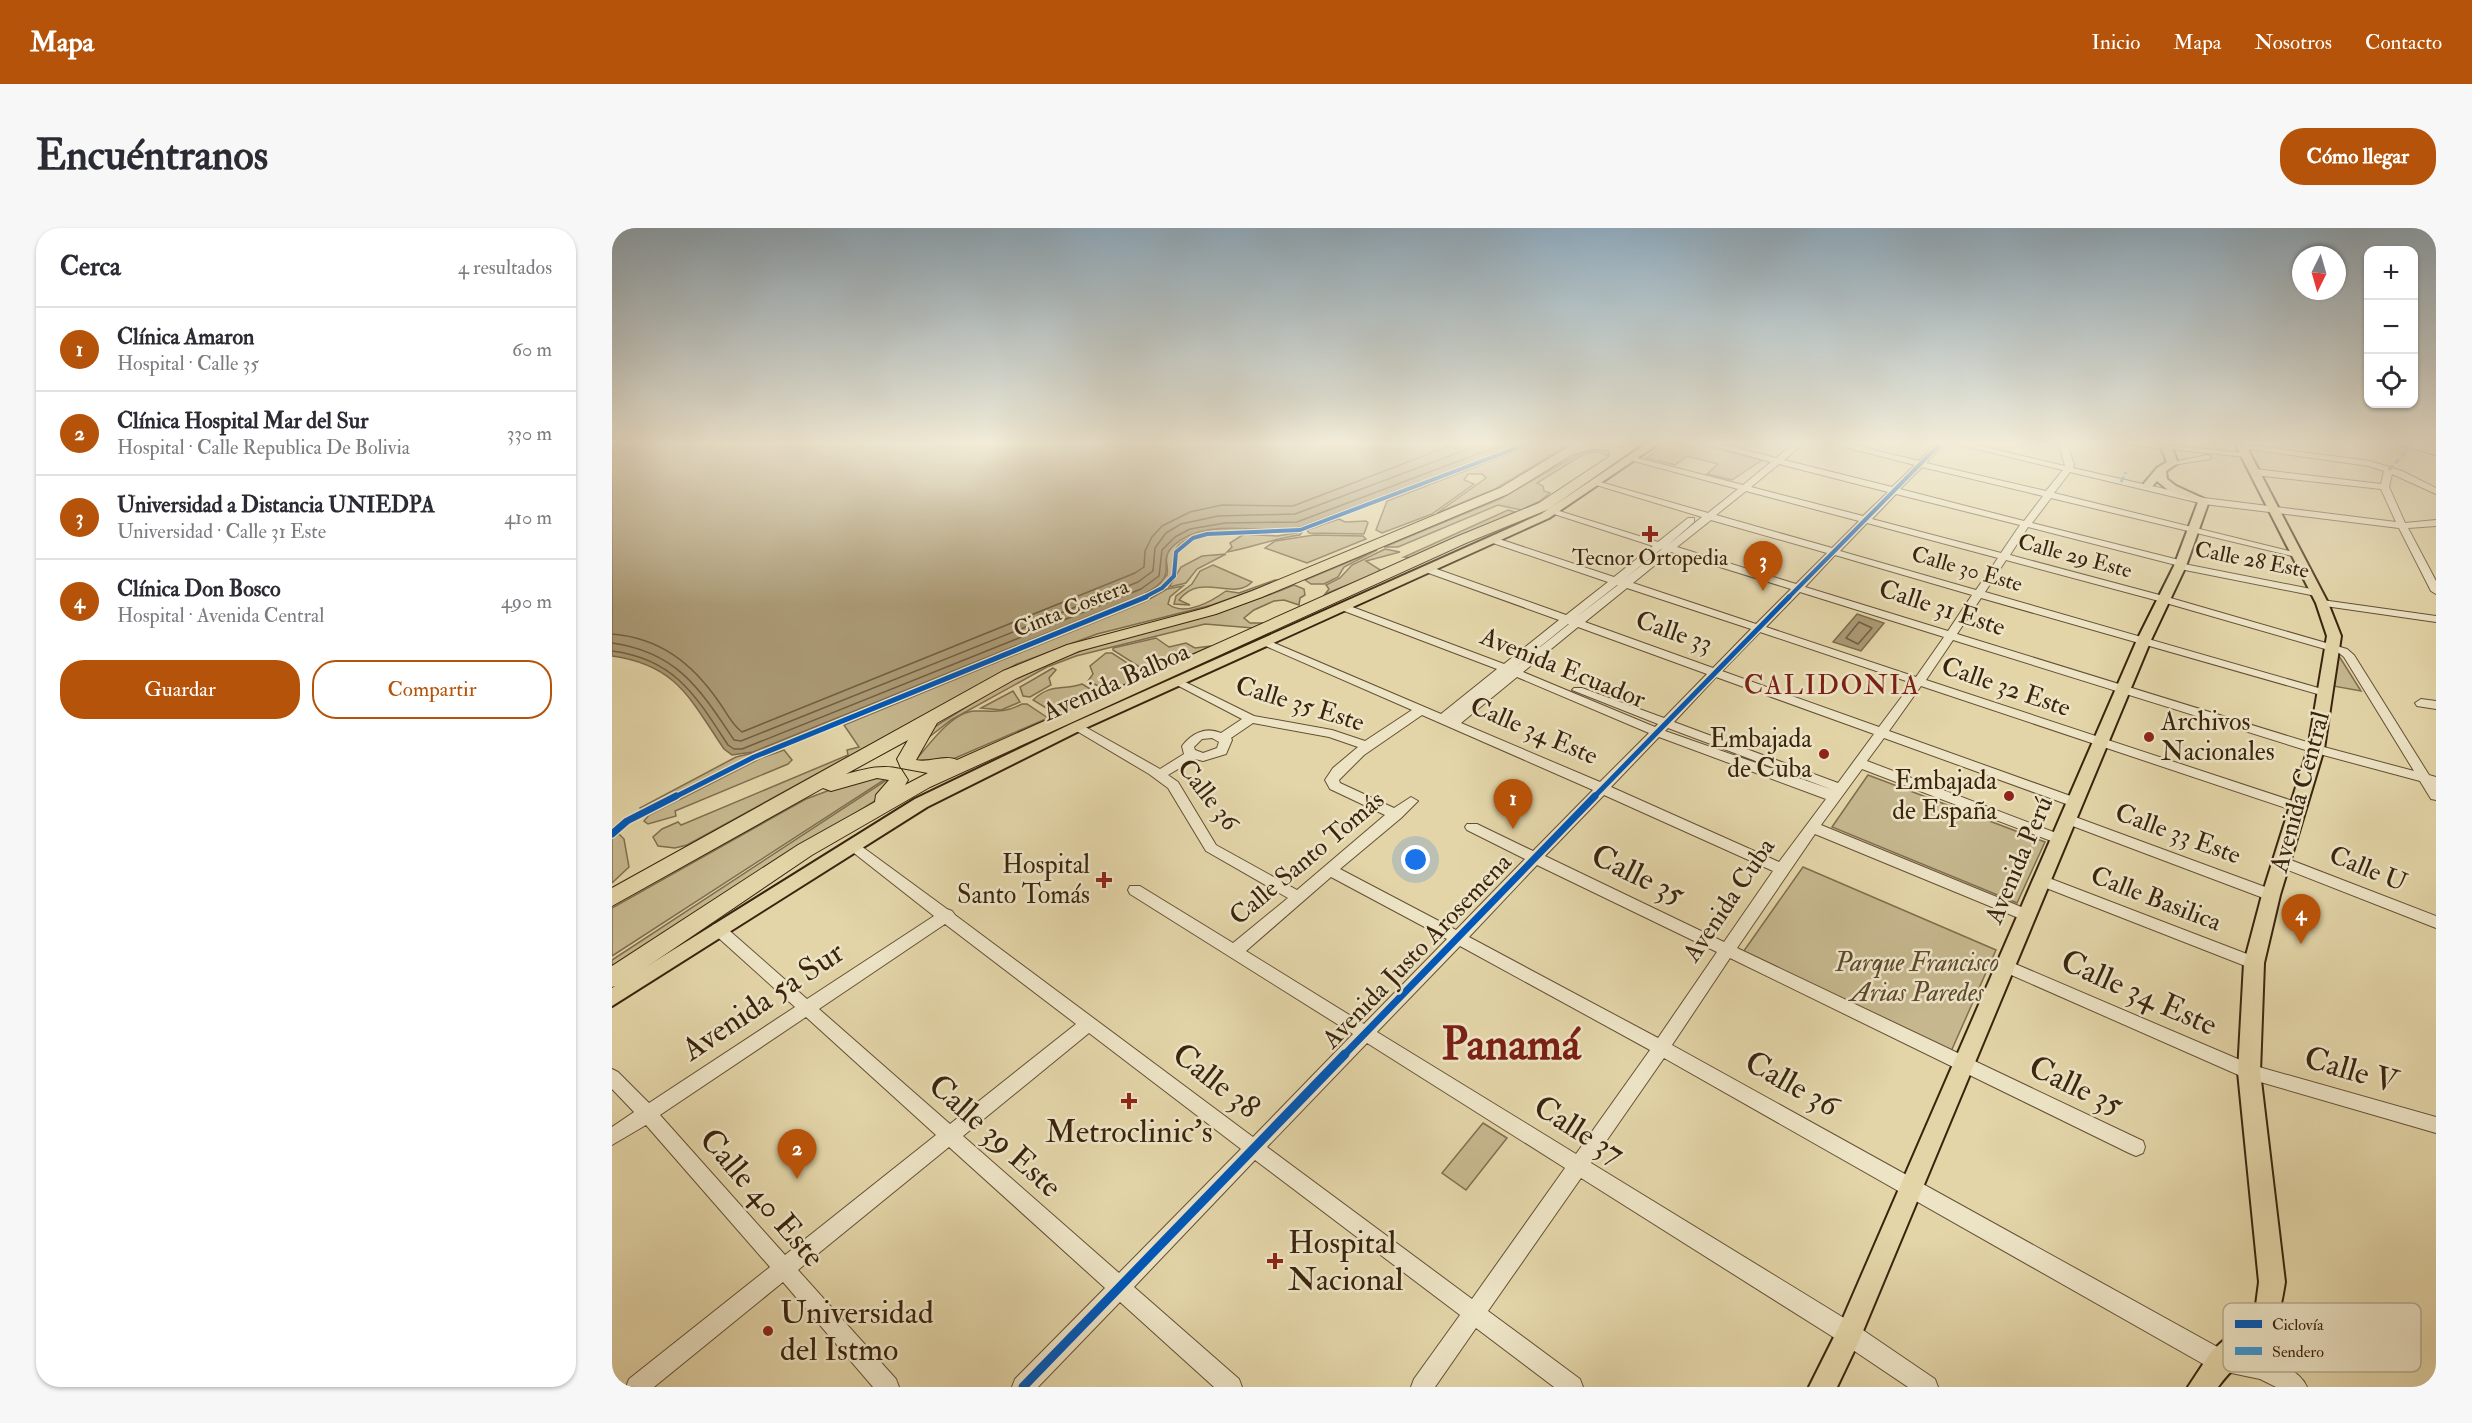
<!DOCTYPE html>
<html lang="es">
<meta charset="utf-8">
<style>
:root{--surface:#fff;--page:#f7f7f7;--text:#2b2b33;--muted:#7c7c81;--line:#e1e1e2;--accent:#b45309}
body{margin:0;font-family:"IM FELL Double Pica",serif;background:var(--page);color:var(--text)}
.controls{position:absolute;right:18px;top:18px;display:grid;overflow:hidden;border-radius:12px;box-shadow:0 2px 4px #0004}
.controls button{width:54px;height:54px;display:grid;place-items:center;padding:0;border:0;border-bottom:2px solid var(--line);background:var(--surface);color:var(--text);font:30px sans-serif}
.compass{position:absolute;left:1680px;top:18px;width:54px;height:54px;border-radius:50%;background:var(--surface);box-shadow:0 2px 4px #0004;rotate:185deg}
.you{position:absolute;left:804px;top:632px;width:21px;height:21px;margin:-15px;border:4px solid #fff;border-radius:50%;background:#1a73e8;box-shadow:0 0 0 9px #1a73e833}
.badge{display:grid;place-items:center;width:39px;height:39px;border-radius:50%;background:var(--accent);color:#fff;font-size:20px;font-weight:700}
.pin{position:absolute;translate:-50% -50px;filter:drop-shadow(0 2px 3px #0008)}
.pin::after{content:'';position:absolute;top:32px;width:21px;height:18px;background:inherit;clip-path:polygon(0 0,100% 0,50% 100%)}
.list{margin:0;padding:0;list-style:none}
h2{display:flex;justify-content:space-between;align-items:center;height:78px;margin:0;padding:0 24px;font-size:26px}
h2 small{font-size:20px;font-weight:400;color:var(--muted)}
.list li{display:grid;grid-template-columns:39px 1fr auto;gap:18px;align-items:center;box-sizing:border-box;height:84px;padding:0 24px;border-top:2px solid var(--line)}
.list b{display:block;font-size:22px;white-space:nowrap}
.list p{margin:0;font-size:20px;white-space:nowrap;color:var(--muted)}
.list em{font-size:20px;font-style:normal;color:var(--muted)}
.actions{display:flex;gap:12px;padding:18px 24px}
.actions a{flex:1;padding:14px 0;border:2px solid var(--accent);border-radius:24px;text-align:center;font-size:21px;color:var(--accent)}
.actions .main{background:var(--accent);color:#fff}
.icon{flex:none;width:33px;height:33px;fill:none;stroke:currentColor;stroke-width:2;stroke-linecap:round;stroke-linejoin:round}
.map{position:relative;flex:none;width:1824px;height:1159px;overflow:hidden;border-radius:24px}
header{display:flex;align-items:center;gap:36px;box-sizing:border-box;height:84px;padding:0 30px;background:var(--accent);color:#fff}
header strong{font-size:28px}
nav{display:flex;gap:33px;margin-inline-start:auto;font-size:21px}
.intro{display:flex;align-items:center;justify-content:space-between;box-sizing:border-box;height:144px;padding:0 36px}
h1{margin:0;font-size:42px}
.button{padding:15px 27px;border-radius:24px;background:var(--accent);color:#fff;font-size:21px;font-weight:700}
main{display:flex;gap:36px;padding:0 36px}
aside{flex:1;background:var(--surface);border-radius:24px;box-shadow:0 2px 4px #0004}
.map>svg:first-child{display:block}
.green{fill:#c6b78e;stroke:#806e4e;stroke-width:1.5}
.water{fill:#aa9974;stroke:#7d6a4b;stroke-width:1.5}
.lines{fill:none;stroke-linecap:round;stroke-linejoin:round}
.shore{stroke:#725e41;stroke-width:1.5}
.minor-casing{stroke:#645034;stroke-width:2}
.major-casing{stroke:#3a240e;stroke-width:4}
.highway-casing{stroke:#3a240e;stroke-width:2}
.minor{fill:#ede4c6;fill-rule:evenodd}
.major{fill:#e3d5a8;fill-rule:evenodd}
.highway{fill:#e3d5a8;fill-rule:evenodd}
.quiet{stroke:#3e95d2;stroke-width:3;stroke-dasharray:6 3;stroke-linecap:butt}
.cycleway-far3-casing{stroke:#ede4c6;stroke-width:6}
.cycleway-far2-casing{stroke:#ede4c6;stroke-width:8}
.cycleway-far1-casing{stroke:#ede4c6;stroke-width:10}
.cycleway-casing{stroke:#ede4c6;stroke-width:13}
.cycleway-far3{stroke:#0057b8;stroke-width:4}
.cycleway-far2{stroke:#0057b8;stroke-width:5}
.cycleway-far1{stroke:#0057b8;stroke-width:7}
.cycleway{stroke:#0057b8;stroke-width:9}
.poi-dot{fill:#8f2418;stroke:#ede4c6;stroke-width:2}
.labels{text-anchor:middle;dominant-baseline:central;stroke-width:5;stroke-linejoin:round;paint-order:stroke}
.far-street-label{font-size:22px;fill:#3a240e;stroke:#ede4c6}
.far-poi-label{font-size:22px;fill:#3a240e;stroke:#ede4c6}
.street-label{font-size:26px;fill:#3a240e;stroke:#ede4c6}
.poi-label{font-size:26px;fill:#3a240e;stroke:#ede4c6;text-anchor:end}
.park-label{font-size:26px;font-style:italic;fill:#5d492e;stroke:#ede4c6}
.neighbourhood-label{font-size:27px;letter-spacing:1.5px;fill:#7a1f14;stroke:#ede4c6}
.near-street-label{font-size:32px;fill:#3a240e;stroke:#ede4c6}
.near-poi-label{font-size:32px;fill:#3a240e;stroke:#ede4c6;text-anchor:start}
.near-town-label{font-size:45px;font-weight:bold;fill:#7a1f14;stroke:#ede4c6}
.key{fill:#ede4c6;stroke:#b7aa8f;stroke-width:1.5}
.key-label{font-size:16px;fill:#3a240e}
</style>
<header>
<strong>Mapa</strong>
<nav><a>Inicio</a><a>Mapa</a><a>Nosotros</a><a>Contacto</a></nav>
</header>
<div class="intro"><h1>Encuéntranos</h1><a class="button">Cómo llegar</a></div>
<main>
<aside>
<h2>Cerca<small>4 resultados</small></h2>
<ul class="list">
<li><span class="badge">1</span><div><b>Clínica Amaron</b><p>Hospital · Calle 35</p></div><em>60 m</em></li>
<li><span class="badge">2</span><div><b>Clínica Hospital Mar del Sur</b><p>Hospital · Calle Republica De Bolivia</p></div><em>330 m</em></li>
<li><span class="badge">3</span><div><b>Universidad a Distancia UNIEDPA</b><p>Universidad · Calle 31 Este</p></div><em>410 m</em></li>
<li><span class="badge">4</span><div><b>Clínica Don Bosco</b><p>Hospital · Avenida Central</p></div><em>490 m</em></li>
</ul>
<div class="actions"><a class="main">Guardar</a><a>Compartir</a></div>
</aside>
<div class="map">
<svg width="1824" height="1159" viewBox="0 0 1824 1159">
<rect width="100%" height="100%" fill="#e3d5a8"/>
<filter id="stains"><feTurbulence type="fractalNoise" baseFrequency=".00333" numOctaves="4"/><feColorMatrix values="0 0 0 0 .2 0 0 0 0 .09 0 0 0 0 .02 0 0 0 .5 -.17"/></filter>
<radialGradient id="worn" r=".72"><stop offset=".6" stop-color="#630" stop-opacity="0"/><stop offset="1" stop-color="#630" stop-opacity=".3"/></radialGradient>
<g class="green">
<path d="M914,214H919L688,301C656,307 588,294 566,318C558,327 565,335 562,344C558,356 541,365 530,370L143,528L31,584L28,580L124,529L145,524L537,364L555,347C557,339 552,331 556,324C578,288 651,305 686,300Z"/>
<path d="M928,214H961L883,261L825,285L874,250L870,246H856L852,252L862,256L820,286L770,305L764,302L775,273Z"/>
<path d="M1055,214H1079L1150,232L1120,252L1095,246L1106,236L1075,228L1063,237L1035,230Z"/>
<path d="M977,220L998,222L1000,225L997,228L987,224L974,226L986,221L975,224L925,255L931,258L932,263L938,265L928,273L909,282L886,277L786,319H772L888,271Z"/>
<path d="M896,282L903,284L801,330L792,329Z"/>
<path d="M727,291L733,294L754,293L756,295L752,306L697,305L695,302Z"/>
<path d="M690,304L688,307C662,310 639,320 615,324L620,319L618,315L632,306L665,308Z"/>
<path d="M702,307L751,308L754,311L695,335L653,320L663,313Z"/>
<path d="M773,321L788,324L754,333L770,343L713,366L717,361L714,357L728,350L740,337Z"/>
<path d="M765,322L732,339L726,349L712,356H699L693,352Z"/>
<path d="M614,326L585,341L574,355L557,359L569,339L590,328Z"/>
<path d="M601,337L640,354C621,374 589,343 567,372L578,377L562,376L564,368L580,356L588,343Z"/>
<path d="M663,352H669L600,377L485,406L405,436L75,617L63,620L46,618L41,609L50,601L66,594L69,597L74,595L236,527L235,522L247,519L232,497L534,373L555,361L571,358L558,369L556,376C573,389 600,373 614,363L627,365Z"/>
<path d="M682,357L692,361L693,367L688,370L687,377L672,372L662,373L642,382L632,390L638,395H652L641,400L593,396L464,428L435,439L339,492L316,510L315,504L324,498C364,473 407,445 452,429C528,401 606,389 682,357Z"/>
<path d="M544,410L557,419L574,415L583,420L599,418L537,445L501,422V420Z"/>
<path d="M494,425H500L534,447C510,457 500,467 476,453L481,446L478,438Z"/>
<path d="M1722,427L1727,428L1749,463L1721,458Z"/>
<path d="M441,440L444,442L437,450L439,457L418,469L411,468L408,459Z"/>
<path d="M470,456L485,465L442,485L421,472C439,455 449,463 470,456Z"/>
<path d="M401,463L408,474L389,482L369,480Z"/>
<path d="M410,476H415L436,490L341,531L303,533C316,518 341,482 364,483C383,483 393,485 410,476Z"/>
<path d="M172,522L180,532L176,536L63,583L64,588L36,596L32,593L37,587L149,530Z"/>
<path d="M1256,547L1433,614L1405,675L1220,599Z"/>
<path d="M266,549L275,550L0,728V680L194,571L234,556Z"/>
<path d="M276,551L278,554L269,569L0,741V732Z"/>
<path d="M7,606L12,611L17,639L0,655V611Z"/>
<path d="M1191,639L1384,722L1337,828L1129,727Z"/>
<path d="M871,895L895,910L854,962L830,945Z"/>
</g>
<g class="water">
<path d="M0,214H914L686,300C647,307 592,287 560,319C544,336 570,347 532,366L141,524L120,527L112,521C78,471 65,437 0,428Z"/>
<path d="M1245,386L1272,395L1249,423L1221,414Z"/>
</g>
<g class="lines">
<g class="shore">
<path d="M1247,394L1260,400L1246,416L1234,410Z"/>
<path d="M0,406C48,410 80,435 107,474C115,485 119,496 130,504L523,345L532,339L533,323L540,309L550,298L578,284L610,277L681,278L848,214"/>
<path d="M0,415C65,424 88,461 122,512L129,513L526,354L541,343L543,320L554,305L569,296L606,288L683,286L875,214"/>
<path d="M0,423C63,431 84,468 116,517L122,521H130L529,361L547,348L550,322L563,309L578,301L613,295L685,294L897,214"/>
</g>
<g class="minor-casing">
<g id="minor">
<path d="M1087,214H1102L1164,230L1184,214H1193L1172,232L1280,259L1303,237L1213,214H1229L1307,233L1325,214H1334L1314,235L1434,263L1451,242L1336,214H1352L1453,238L1446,214H1454L1462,236L1461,240L1592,270L1784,294L1769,261L1643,247L1639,244L1643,241L1769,256L1772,243L1757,238L1629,220L1625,218L1629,216L1758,233L1790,243L1824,260V266L1780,246L1777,259L1793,295L1824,292V298L1796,300L1824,353V366L1819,363L1787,300L1592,276L1458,244L1442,265L1689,326L1684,329L1439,270L1420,295L1571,333L1572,336L1704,362L1709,365L1704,368L1568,341L1565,340L1564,337L1416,299L1398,327L1555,369L1735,421L1742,427L1817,547L1824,549V572L1819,571L1808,553L1700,524L1341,412L1314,452L1693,577L1695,580L1693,583H1683L1309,458L1277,503L1467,571L1469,574L1467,577H1457L1272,510L1255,533L1452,608L1454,611L1452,614H1442L1250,541L1209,597L1419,683L1422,687L1419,691H1409L1203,606L1125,720L1531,913L1533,919L1531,925L1524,928L1517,925L1118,730L1060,817L1611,1122C1635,1125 1685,1134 1695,1159H1664L1648,1151L1600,1141L1052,830L979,935L1245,1098L1323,1151L1326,1159H1296L1229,1114L969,950L876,1083L968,1151L971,1159H942L864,1100L823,1159H799L802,1151L848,1087L643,932L522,1059L627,1151L630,1159H602L508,1074L426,1159H400L403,1151L493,1060L337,919L186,1042L284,1151L287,1159H261L171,1054L42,1159H14L17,1151L158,1039L34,897L0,917V899L22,884L0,861V841L6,844L37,875L183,779L101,705L98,701L101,697L106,695L111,697L195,771L322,688L233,618L240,613L245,615L335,681L340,683L343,687L641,909L741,806L518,666L516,662L518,658H528L621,715L676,670L594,623L556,560L537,546L458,499L464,495L468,496L548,541L572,526L570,518C579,506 593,498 609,505L630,491L561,455L559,453L561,451L565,450L642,488L720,502L753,513L800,482L649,416V412L653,411L829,486L885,441L727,381V377H735L892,436L947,392L811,343V339H819L954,387L996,354L878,314V310H884L1002,349L1041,318L936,284L944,282L1046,314L1076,290H1082V294L1056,317L1090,289L981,256L988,254L1096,285L1126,261L1018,232V228L1131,257L1159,234ZM1167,236L1276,264L1251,288L1139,259ZM1310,239L1431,268L1412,293L1288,261ZM1134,263L1247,293L1220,320L1104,287ZM1284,266L1408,297L1389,325L1260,291ZM1099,292L1215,325L1184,356L1065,319ZM1255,295L1386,330L1364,362L1228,323ZM1049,321H1050L1011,352ZM1059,324L1179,361L1144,396L1021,355ZM1223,327L1360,367L1336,403L1193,359ZM1394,332L1547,373L1727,425L1732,429L1802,543L1708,518L1345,406L1369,370L1709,467L1713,469L1719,465L1717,463L1373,364ZM1005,357H1006L963,390ZM1015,360L1139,401L1101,440L973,394ZM1188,364L1332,409L1304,449L1154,399ZM956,396H957L902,440ZM966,399L1095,446L1052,490L970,460H962L960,462L1046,496L1043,499L911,444ZM1148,404L1300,455L1267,499L1110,443ZM905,449L1037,505L988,554L849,495ZM1104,449L1262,506L1226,555L1062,494ZM810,487L981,562L921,623L865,596H855L853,599L855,602L913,631L844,702L728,641L789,590L806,573L799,569L782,580L728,555L727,552L752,527ZM641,495L717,509L746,519L721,540L713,552L718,561L773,587L685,662L604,617L566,554L556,547L583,531L591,533L614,526L620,512L619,510ZM1056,500L1221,562L1053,503ZM1047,509L1214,571L1167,634L999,559ZM600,510L607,514L605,520L591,525L583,522L582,519L590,511ZM992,567L1161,643L1112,714L933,628ZM925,637L1105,724L1046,810L857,709ZM719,649L835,711L752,796L634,723ZM333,696L464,796L338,896L207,781ZM848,718L1038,822L964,926L765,804ZM194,789L324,907L173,1027L48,887ZM477,805L629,921L507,1045L351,908ZM755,815L953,940L860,1071L655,919Z"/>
<path d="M1488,214H1523L1634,225L1638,227L1634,229Z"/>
<path d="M1775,214H1791L1824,223V227Z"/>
<path d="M1595,227L1599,229L1598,231L1561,237L1557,235Z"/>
<path d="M1710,372L1824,388V394L1706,377L1705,375Z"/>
<path d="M1809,471L1824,473V481L1805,478L1803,475Z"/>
<path d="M1455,586L1664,663L1666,667L1664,671H1654L1450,594L1448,591L1450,588Z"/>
<path d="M1671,629L1824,688V700L1666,638L1664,634L1666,630Z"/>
<path d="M1429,647L1648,731L1650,735L1648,739L1642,741L1636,739L1424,656L1422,652L1424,648Z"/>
<path d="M1394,732L1640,837L1824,889V905L1631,849L1388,742L1386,738L1388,734Z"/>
</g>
</g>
<g class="major-casing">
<g id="major">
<path d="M1037,214H1049L937,290L469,502L315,579L0,778V760L303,571L459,496L929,286Z"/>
<path d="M1547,214H1557L1566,235L1554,243L1555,251L1564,258L1597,273L1574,338L1539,412L1246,1115L1225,1159H1197L1228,1097L1525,412L1562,338L1586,274L1556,262L1545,253L1538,261L1529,259L1545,240L1555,234Z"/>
<path d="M1622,214H1632L1716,375L1729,408L1712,521L1668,667L1652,735L1648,844L1673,1054C1670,1073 1667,1092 1655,1107C1640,1126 1620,1139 1606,1159H1576L1599,1124L1637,1089L1644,1077L1647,1054L1626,844L1632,735L1650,667L1696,521L1715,408L1704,375Z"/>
</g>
</g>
<g class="highway-casing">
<g id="highway">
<path d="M964,214H996L1006,218L1008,221L1018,214H1032L937,281L854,315L318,559L200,627L8,757L0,759V738L186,617L263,574L264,567L277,552L265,550L219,563L211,560L0,678V660L391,443L455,417L594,380L640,363L888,260ZM982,221L997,222L998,228L927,275L844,309L345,532C333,526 318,535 304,532L325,495L403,451L467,423L604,386L650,369L896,266L961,226ZM296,512L285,531L289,540L316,545L293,557L296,552L289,541C269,536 253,541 234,546Z"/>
<path d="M1782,214H1804L1824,219V227Z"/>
</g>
</g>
<use href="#minor" class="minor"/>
<use href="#major" class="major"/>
<use href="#highway" class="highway"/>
<g class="quiet">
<path d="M1777,242L1798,219"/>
<path d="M1509,254L1514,244"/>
</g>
<g class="cycleway-far3-casing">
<g id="cycleway-far3">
<path d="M531,370L550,360L562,348L564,324L581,310L595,306L688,302L920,214"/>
<path d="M1176,370L1330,214"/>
</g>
</g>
<g class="cycleway-far2-casing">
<g id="cycleway-far2">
<path d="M61,570L142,529L534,369"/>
<path d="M981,570L1177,369"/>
</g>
</g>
<g class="cycleway-far1-casing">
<g id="cycleway-far1">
<path d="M0,606L15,593L64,568"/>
<path d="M732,827L983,568"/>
</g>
</g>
<g class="cycleway-casing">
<path id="cycleway" d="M411,1159L733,826"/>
</g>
<use href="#cycleway-far3" class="cycleway-far3"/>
<use href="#cycleway-far2" class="cycleway-far2"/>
<use href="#cycleway-far1" class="cycleway-far1"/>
<use href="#cycleway" class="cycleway"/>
</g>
<linearGradient id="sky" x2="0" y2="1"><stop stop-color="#8fa9ba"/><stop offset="0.57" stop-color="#f2ecd8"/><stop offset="1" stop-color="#f2ecd8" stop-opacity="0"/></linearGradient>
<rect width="1824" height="377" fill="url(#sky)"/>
<g class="poi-dot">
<path d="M1035 297h6v6h6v6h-6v6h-6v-6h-6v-6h6z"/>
<circle cx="1537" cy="509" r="6"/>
<circle cx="1212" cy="526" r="6"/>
<circle cx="1397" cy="568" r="6"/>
<path d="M489 643h6v6h6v6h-6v6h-6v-6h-6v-6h6z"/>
<path d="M514 864h6v6h6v6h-6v6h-6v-6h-6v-6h6z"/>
<path d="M660 1024h6v6h6v6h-6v6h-6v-6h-6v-6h6z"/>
<circle cx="156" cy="1103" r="6"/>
</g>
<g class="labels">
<g class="far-street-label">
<text transform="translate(1463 328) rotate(15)">Calle 29 Este</text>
<text transform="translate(1640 332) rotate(11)">Calle 28 Este</text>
<text transform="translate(1355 341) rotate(16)">Calle 30 Este</text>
<text transform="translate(459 380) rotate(-22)">Cinta Costera</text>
</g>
<g class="far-poi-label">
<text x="1038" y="330">Tecnor Ortopedia</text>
</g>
<g class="street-label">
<text transform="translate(1330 380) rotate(18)">Calle 31 Este</text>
<text transform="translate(1062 404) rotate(19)">Calle 33</text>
<text transform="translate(951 440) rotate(22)">Avenida Ecuador</text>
<text transform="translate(504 454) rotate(-24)">Avenida Balboa</text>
<text transform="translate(1394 459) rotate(19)">Calle 32 Este</text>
<text transform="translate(688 476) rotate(17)">Calle 35 Este</text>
<text transform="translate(922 503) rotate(23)">Calle 34 Este</text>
<text transform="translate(1688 564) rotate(-75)">Avenida Central</text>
<text transform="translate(596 567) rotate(52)">Calle 36</text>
<text transform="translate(1566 606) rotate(20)">Calle 33 Este</text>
<text transform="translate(695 630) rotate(-40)">Calle Santo Tomás</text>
<text transform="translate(1407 632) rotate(-67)">Avenida Perú</text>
<text transform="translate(1756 641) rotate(22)">Calle U</text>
<text transform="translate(1544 671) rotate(21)">Calle Basilica</text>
<text transform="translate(1117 672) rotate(-56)">Avenida Cuba</text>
<text transform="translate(805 723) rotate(-46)">Avenida Justo Arosemena</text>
</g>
<g class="poi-label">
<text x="1549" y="494" text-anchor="start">Archivos<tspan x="1549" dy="30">Nacionales</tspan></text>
<text x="1200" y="511">Embajada<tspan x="1200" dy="30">de Cuba</tspan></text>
<text x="1385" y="553">Embajada<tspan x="1385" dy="30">de España</tspan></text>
<text x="478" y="637">Hospital<tspan x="478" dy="30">Santo Tomás</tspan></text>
</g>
<g class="park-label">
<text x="1305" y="735">Parque Francisco<tspan x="1305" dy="30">Arias Paredes</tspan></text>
</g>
<g class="neighbourhood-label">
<text x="1220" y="457">CALIDONIA</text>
</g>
<g class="near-street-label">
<text transform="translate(1026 647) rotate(26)">Calle 35</text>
<text transform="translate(1527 765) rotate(24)">Calle 34 Este</text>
<text transform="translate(151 773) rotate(-34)">Avenida 5a Sur</text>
<text transform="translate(1739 842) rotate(16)">Calle V</text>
<text transform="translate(604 853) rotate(38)">Calle 38</text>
<text transform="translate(1180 856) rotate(29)">Calle 36</text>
<text transform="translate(1464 858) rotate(25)">Calle 35</text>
<text transform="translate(967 902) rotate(32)">Calle 37</text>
<text transform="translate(383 908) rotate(42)">Calle 39 Este</text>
<text transform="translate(150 970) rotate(49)">Calle 40 Este</text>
</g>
<g class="near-poi-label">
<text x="517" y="904" text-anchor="middle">Metroclinic's</text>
<text x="676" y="1015">Hospital<tspan x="676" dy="37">Nacional</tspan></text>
<text x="168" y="1085">Universidad<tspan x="168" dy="37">del Istmo</tspan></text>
</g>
<g class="near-town-label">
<text x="899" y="817">Panamá</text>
</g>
</g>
<rect x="1611" y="1075" width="198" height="69" rx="9" class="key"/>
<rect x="1623" y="1092" width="27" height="8" fill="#0057b8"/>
<rect x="1623" y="1119" width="27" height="8" fill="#3e95d2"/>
<g class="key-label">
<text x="1660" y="1102">Ciclovía</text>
<text x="1660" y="1129">Sendero</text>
</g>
<rect width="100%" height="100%" filter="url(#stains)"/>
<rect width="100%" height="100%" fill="url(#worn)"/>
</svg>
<div class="controls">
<button>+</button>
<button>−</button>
<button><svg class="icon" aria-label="locate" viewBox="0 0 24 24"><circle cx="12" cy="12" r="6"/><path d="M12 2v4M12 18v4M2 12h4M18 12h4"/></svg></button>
</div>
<svg class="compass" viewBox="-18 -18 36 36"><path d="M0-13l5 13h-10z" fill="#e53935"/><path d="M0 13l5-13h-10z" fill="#7c7c81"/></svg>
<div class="you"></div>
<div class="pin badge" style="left:901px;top:601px">1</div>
<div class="pin badge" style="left:185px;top:951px">2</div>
<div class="pin badge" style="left:1151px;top:363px">3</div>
<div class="pin badge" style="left:1689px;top:716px">4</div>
</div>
</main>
